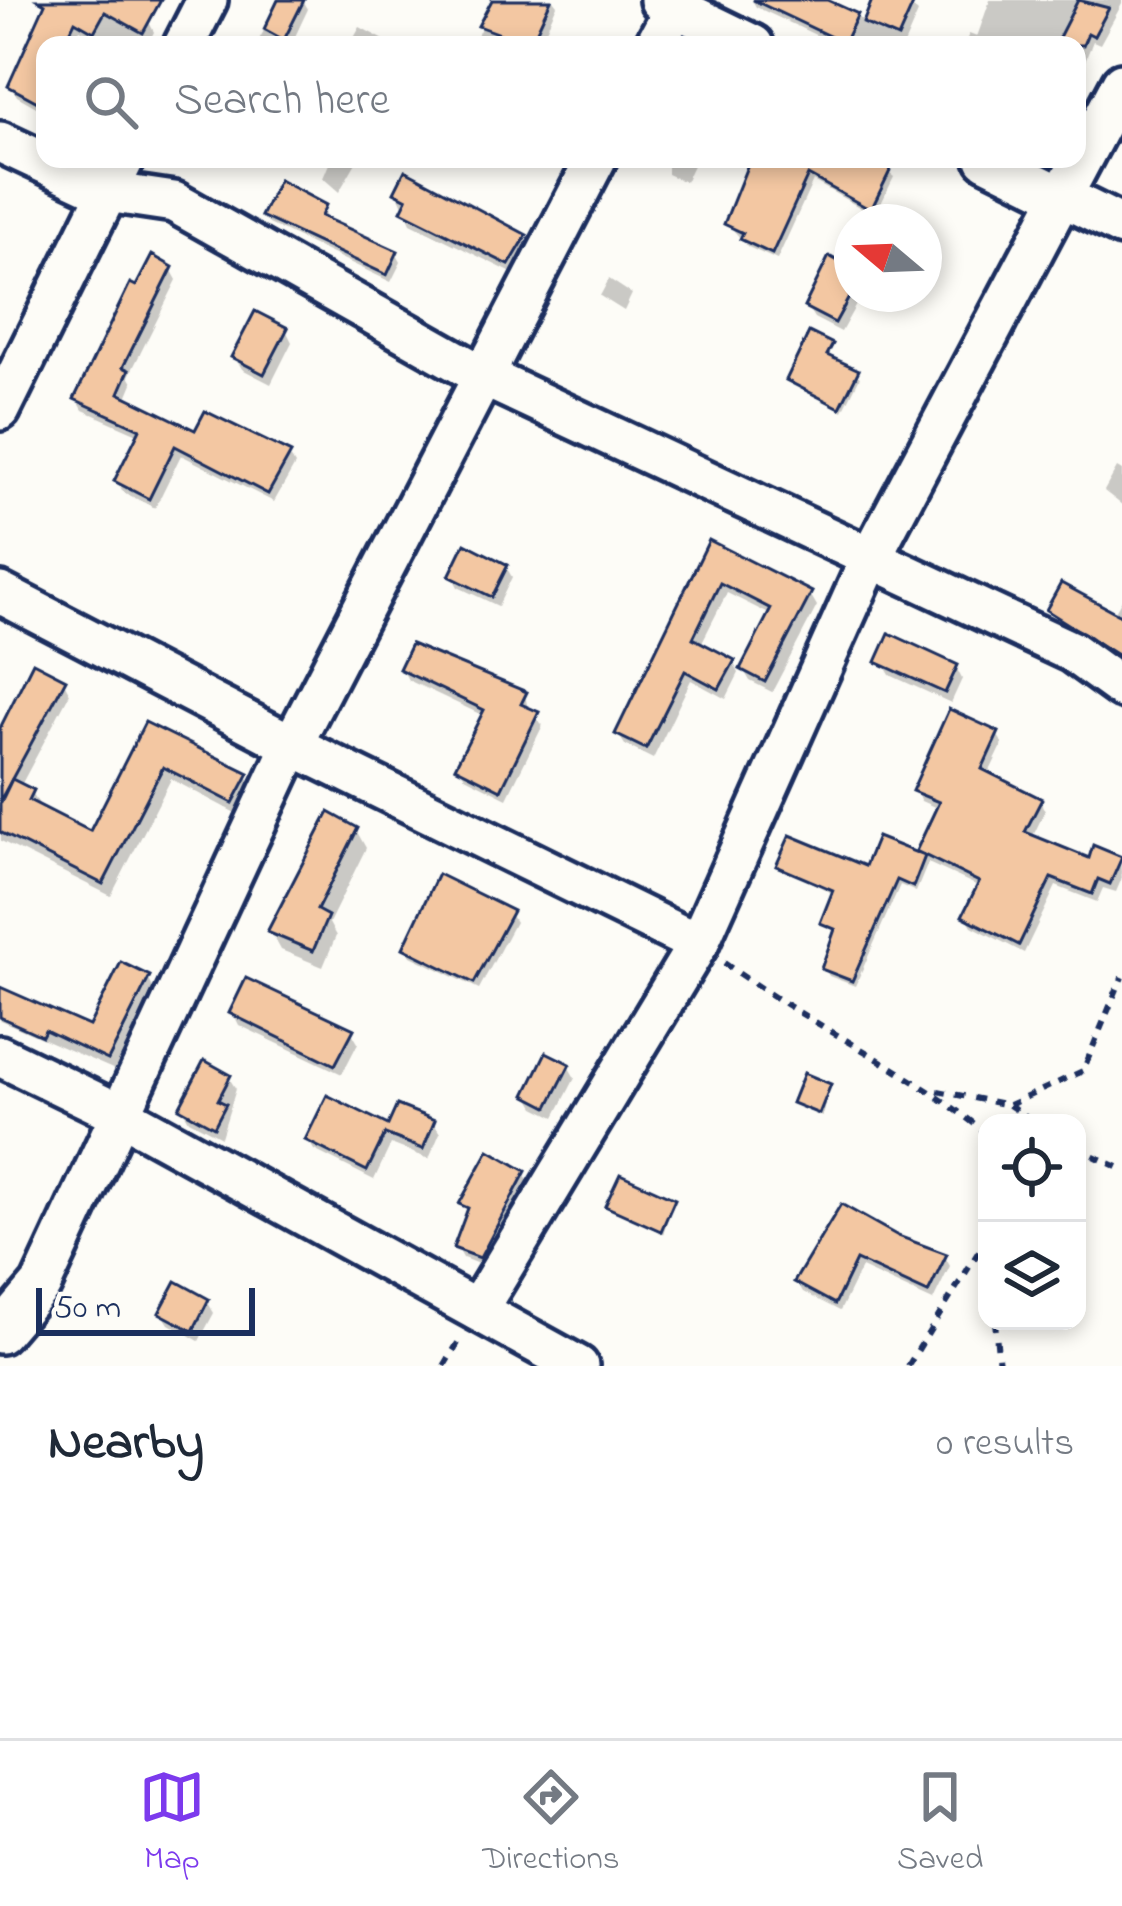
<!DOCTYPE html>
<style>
:root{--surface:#fff;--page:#f6f6f7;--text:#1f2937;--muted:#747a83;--line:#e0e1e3;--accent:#7c3aed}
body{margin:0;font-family:"Indie Flower",sans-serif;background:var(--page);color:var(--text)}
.controls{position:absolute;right:36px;bottom:36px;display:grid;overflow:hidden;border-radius:24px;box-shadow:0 6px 18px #0003}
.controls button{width:108px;height:108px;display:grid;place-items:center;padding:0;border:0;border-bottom:3px solid var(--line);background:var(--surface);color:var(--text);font:60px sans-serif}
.compass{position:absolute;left:834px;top:204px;width:108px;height:108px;border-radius:50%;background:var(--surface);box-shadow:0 6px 18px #0003;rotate:289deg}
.scale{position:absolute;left:36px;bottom:30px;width:219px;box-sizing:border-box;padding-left:12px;border:6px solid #1b2f5e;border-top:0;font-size:33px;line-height:42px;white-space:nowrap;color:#1b2f5e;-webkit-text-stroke:9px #fdfcf7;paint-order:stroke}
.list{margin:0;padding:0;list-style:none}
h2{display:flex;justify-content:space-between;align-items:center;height:156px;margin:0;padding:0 48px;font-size:51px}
h2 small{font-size:39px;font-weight:400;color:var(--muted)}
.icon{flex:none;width:66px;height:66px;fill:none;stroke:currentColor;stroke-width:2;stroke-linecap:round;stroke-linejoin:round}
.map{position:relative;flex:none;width:1122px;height:1366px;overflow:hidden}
.search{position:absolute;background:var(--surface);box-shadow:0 6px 18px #0003;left:36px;right:36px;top:36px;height:132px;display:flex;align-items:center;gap:30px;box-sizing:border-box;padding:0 42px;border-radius:24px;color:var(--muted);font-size:45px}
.sheet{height:372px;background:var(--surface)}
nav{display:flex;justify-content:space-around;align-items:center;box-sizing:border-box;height:168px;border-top:3px solid var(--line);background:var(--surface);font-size:33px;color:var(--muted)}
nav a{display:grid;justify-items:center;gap:6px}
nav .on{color:var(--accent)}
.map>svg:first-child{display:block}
.shadow{fill:#0003}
.building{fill:#f3c7a2;stroke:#1b2f5e;stroke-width:3}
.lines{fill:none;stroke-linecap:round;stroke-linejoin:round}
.minor-casing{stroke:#1b2f5e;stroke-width:48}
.path{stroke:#1b2f5e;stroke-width:6;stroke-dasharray:9 9;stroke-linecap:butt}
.minor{stroke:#fdfcf7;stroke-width:39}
</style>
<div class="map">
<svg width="1122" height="1366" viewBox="0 0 1122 1366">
<rect width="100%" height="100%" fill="#fdfcf7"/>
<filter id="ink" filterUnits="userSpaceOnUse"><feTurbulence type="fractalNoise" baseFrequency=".00833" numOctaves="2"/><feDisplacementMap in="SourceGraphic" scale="24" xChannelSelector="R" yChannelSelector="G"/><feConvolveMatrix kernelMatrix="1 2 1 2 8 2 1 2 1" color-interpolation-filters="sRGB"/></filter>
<g filter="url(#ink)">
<g class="shadow">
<path d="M51,0H109L149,22L154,32L147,45H110L80,29L73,45H45V112L17,96L11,86Z"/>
<path d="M281,0H303L308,9L291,45H256Z"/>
<path d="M516,0H553L557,5L539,45H472L483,24Z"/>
<path d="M752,0H820L867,22L875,0H904L918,13L904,45H837L756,7Z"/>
<path d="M990,0H1122V4L1100,44L1093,41L1077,81V45H964L969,34L977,37Z"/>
<path d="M360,27L388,42L389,45H350Z"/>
<path d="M331,159H358L339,192L323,178Z"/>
<path d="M667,159H696L685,182L667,174Z"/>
<path d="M753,159H871L894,177L875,216L813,181L777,260L748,247L727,223Z"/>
<path d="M397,192L524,237L531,248L516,275L411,223Z"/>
<path d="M323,207L326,221L396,253L401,262L391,282L269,224L264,216Z"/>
<path d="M171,269L177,280L129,376L133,383L126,400L196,434L289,455L295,465L274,502L181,455L155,508L123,492L117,481L140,435L83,410L77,399L137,290Z"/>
<path d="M852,273V294H862L841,332L814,318L807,307Z"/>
<path d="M609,279L632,294L624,311L600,296Z"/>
<path d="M286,330L292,342L271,384L242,369L235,357Z"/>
<path d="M831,346L829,360L860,377L843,411L790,380Z"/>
<path d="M1117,468L1122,471V505L1104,491Z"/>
<path d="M710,544L810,594L817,606L772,692L750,681L743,669L771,615L727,593L700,646L733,662L739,673L726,699L691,680L653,759L625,745L618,734Z"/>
<path d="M506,567L512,577L498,606L458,587L452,576Z"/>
<path d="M1122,599V663L1049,610L1113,615Z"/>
<path d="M883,663L956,667L962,679L951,703L890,675Z"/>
<path d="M402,669L525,694L528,710L543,725L507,798L465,777L459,767L484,716L408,680Z"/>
<path d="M64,682L70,693L20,787L32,792L40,806L91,835L147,726L247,776L255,790L241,816L171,779L111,896L1,841L0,811L15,779L0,771V727Z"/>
<path d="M997,734L1003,744L988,775L1040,801L1045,811L1032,838L1090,861L1120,860L1122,878L1116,892L1103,888L1097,902L1056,886L1024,953L972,926L966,916L980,887L928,863L916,892L900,885L855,986L829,976L825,969L837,933L824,923L834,894L780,866L866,870L923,859L919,851L939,809L921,801L915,791Z"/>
<path d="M356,830L366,848L329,923L336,936L323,967L281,950L271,932Z"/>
<path d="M510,914L515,922L479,989L411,956L406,948Z"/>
<path d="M148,978L154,990L115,1070L0,1020V1006L91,1030Z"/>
<path d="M233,1013L351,1031L358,1043L342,1074L239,1025Z"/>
<path d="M568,1066L575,1078L555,1117L535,1107L528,1095Z"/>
<path d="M229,1078L236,1089L221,1137L189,1120L182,1108Z"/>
<path d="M829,1086L822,1117L795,1103Z"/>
<path d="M433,1122L440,1133L429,1159L391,1144L374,1180L314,1150L308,1140Z"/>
<path d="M524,1174L530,1184L486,1267L463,1258L457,1247L469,1214L463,1204Z"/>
<path d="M673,1201L663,1234L608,1206Z"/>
<path d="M897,1238L945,1257L950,1266L933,1301L861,1268L840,1311L803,1292L797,1282Z"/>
<path d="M207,1301L214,1313L199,1341L169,1324L162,1313Z"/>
</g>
<g class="building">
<path d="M38,0H161L143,33L105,12L94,32L75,21L64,45H45V106L8,86L45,4Z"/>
<path d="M278,0H304L284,40L264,29Z"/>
<path d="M492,0H551L530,45L478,26Z"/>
<path d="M753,0H827L858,14L844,43Z"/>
<path d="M872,0H915L898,38L863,23Z"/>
<path d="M1078,0L1109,8L1094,36L1088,33L1083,45H1055Z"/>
<path d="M750,159H876L892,167L871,210L808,175L772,254L740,239L743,233L724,224Z"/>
<path d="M405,170L527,235L509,265L401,211L407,199L394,192Z"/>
<path d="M279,180L326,205L321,216L398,251L387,275L261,216Z"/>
<path d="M152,255L173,267L123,367L129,370L119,393L195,430L205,411L291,453L268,494L175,446L149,499L114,481L140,429L74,399L130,283L136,286Z"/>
<path d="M829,256L852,269V292L835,323L804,307Z"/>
<path d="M255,311L288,328L264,374L231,357Z"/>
<path d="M809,332L833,344L827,355L859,370L840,408L786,380Z"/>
<path d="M709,540L812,592L765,682L740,669L771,609L720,583L693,638L735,660L719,689L685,671L646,749L615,734Z"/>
<path d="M465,543L508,565L492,597L449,576Z"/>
<path d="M1061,583L1122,616V658L1046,610Z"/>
<path d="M889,633L958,665L945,693L876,662Z"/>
<path d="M411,644L527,692L521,704L539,712L501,790L455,767L484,710L399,669Z"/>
<path d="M33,662L66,679L0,801V728Z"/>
<path d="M949,709L999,732L982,769L1042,799L1025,832L1089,858L1093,845L1122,857L1110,884L1098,879L1092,894L1051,878L1019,945L962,916L979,882L916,851L939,802L912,791Z"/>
<path d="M145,722L249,773L233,803L163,767L103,884L0,832V804L12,779L34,790L29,800L90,831Z"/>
<path d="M329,812L358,828L317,910L328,916L313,951L267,932Z"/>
<path d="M790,835L865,866L877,837L925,856L913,887L897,880L852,981L821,969L835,929L820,923L833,890L776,866Z"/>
<path d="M438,874L513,911L474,983L403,948Z"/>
<path d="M121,962L150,976L108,1060L45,1030L42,1036L0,1017V987L89,1026Z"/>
<path d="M246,978L354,1029L335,1065L229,1013Z"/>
<path d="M546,1052L570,1064L548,1107L525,1095Z"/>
<path d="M204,1060L231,1075L218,1100L226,1104L214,1127L179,1108Z"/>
<path d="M804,1073L831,1084L819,1114L792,1103Z"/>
<path d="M327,1095L388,1125L397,1105L435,1120L423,1149L385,1134L367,1171L305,1140Z"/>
<path d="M489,1150L526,1171L480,1258L453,1248L468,1208L459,1204Z"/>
<path d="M620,1174L675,1199L661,1231L605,1206Z"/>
<path d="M841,1204L898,1236L947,1254L928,1293L856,1260L835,1304L794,1282Z"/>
<path d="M176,1281L209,1299L193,1331L159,1313Z"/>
</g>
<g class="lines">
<g class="minor-casing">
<g id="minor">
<path d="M660,0L753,45"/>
<path d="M184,45L207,0"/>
<path d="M655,45L679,0"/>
<path d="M0,142L107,192L174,202L483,376L1072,652L1122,688"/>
<path d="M986,159L1122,226"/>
<path d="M0,410L124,159"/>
<path d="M0,593L292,745L698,944"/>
<path d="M0,1056L124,1116L578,1366"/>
<path d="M477,1310L698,944L871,557L1122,83"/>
<path d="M0,1333L41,1285L292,745L596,159"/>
</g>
</g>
<g class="path">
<path d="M724,963C809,1025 906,1067 987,1134"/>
<path d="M938,1091L1009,1105L1083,1071L1122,977"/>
<path d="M1009,1105L1036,1123"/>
<path d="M1077,1148L1122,1169"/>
<path d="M995,1321L999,1366"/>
<path d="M444,1366L461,1338"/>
<path d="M908,1366L987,1238"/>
</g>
<use href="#minor" class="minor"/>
</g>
</g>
</svg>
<div class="controls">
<button><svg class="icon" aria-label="locate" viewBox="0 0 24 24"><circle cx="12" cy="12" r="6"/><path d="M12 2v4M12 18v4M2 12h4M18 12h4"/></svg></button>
<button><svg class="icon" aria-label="layers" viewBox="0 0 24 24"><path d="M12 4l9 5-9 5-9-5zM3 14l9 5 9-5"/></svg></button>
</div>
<svg class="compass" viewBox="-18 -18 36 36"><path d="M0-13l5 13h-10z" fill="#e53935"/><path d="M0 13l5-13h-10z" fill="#747a83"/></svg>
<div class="scale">50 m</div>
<div class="search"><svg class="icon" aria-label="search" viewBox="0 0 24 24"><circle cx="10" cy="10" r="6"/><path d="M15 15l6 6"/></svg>Search here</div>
</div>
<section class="sheet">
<h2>Nearby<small>0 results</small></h2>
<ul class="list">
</ul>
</section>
<nav>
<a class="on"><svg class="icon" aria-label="map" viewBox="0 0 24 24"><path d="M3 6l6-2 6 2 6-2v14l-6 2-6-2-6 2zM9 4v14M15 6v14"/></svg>Map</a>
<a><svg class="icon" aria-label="directions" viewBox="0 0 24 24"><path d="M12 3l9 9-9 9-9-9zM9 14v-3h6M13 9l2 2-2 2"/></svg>Directions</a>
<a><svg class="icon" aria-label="saved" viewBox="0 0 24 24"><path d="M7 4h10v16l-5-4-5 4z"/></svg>Saved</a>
</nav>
